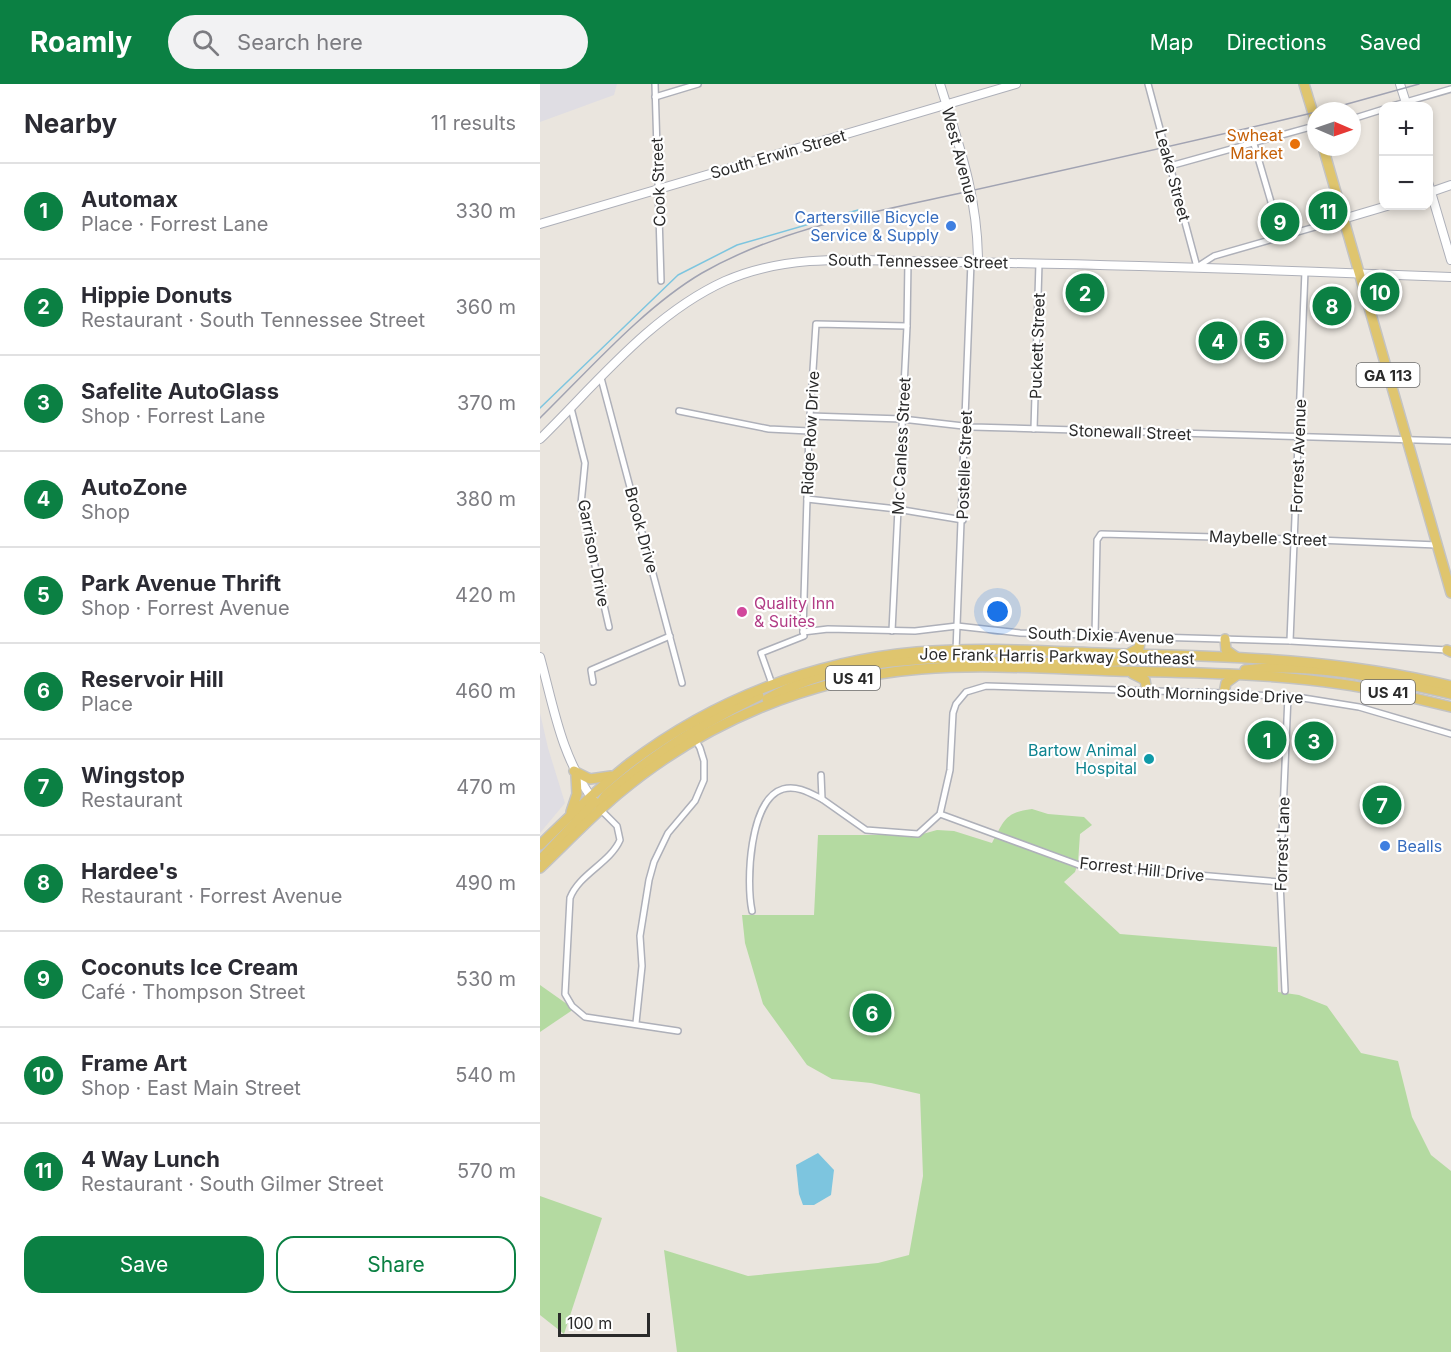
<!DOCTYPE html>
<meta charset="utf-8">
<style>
:root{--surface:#fff;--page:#f2f2f3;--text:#2b2b33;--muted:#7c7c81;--line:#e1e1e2;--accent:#0b8043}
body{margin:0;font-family:Inter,sans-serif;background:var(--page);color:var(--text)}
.controls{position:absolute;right:18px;top:18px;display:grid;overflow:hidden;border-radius:12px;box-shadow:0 3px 9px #0003}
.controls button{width:54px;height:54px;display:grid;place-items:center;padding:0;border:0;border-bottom:2px solid var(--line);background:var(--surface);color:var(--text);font:30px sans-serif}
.compass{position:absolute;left:767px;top:18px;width:54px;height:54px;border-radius:50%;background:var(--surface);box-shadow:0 3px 9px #0003;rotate:92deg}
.scale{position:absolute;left:18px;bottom:15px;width:92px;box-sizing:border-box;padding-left:6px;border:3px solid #2a2a2a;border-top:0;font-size:16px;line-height:21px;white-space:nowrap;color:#2a2a2a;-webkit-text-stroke:4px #fff;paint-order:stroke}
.you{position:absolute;left:458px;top:528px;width:21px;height:21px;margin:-15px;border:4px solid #fff;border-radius:50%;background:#1a73e8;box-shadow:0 0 0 9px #1a73e833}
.badge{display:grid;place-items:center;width:39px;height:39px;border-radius:50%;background:var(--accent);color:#fff;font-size:20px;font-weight:700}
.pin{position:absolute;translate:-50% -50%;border:3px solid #fff;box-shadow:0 2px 6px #0006}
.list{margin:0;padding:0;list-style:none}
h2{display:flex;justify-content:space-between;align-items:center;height:78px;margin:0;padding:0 24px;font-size:26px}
h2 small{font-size:20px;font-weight:400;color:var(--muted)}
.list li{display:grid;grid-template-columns:39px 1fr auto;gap:18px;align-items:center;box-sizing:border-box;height:96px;padding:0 24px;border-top:2px solid var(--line)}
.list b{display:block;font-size:22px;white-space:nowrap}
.list p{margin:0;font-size:20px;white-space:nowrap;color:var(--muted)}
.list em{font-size:20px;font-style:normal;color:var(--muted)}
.actions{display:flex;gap:12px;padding:18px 24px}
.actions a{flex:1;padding:14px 0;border:2px solid var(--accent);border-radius:18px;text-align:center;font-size:21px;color:var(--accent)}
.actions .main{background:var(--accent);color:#fff}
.icon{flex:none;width:33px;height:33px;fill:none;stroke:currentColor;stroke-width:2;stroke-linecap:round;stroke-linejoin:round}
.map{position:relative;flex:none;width:911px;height:1268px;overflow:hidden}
header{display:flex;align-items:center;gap:36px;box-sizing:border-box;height:84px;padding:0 30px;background:var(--accent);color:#fff}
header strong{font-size:28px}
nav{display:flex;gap:33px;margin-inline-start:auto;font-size:21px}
.search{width:420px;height:54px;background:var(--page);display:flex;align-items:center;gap:15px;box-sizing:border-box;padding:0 21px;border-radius:33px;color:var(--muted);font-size:22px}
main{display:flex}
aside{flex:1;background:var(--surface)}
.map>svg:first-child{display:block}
.industrial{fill:#dfdde3}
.green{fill:#b4daa1}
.water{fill:#7dc5df}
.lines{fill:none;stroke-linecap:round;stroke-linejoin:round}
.stream{stroke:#7dc5df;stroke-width:1.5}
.street-casing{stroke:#aeb0b9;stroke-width:8}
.secondary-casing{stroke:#aeb0b9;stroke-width:10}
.primary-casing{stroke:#c3c3c3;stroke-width:12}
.street{stroke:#fff;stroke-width:5}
.secondary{stroke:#fff;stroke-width:8}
.primary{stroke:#dfc56e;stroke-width:9}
.rail{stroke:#a1a3b2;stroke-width:1.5}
.food-dot{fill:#e8710a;stroke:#fff;stroke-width:2}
.shop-dot{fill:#3f7fe0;stroke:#fff;stroke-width:2}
.hotel-dot{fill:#d1479c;stroke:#fff;stroke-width:2}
.culture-dot{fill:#0f9aa8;stroke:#fff;stroke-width:2}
.labels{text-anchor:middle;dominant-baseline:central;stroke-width:4.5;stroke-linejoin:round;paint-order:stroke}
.shield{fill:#fff;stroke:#6a6a6a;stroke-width:1.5}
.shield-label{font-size:15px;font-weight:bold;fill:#2a2a2a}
.food-label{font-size:16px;fill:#c56008;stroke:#fff;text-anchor:end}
.street-label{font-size:16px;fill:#2a2a2a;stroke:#fff}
.shop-label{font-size:16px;fill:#366cbe;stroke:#fff;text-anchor:end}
.hotel-label{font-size:16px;fill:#b23c85;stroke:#fff;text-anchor:start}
.culture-label{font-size:16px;fill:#0d838f;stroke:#fff;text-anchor:end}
</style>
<header>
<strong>Roamly</strong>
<div class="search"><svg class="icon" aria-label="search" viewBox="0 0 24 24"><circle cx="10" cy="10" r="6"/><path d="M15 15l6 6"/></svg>Search here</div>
<nav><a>Map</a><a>Directions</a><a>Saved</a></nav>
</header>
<main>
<aside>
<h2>Nearby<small>11 results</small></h2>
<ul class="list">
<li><span class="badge">1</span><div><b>Automax</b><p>Place · Forrest Lane</p></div><em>330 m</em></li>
<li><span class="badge">2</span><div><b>Hippie Donuts</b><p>Restaurant · South Tennessee Street</p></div><em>360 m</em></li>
<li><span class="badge">3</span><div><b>Safelite AutoGlass</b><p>Shop · Forrest Lane</p></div><em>370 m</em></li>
<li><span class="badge">4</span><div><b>AutoZone</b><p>Shop</p></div><em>380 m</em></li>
<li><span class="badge">5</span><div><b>Park Avenue Thrift</b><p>Shop · Forrest Avenue</p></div><em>420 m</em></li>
<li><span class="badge">6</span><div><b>Reservoir Hill</b><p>Place</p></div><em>460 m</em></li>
<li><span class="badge">7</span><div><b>Wingstop</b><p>Restaurant</p></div><em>470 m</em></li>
<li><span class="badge">8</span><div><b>Hardee's</b><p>Restaurant · Forrest Avenue</p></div><em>490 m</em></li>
<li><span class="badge">9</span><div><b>Coconuts Ice Cream</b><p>Café · Thompson Street</p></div><em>530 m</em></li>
<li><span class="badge">10</span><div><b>Frame Art</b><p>Shop · East Main Street</p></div><em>540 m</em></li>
<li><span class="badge">11</span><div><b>4 Way Lunch</b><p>Restaurant · South Gilmer Street</p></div><em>570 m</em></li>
</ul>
<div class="actions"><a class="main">Save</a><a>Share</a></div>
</aside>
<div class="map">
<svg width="911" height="1268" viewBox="0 0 911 1268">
<rect width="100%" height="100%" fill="#eae5de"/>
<g class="industrial">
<path d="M0,0H77L74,11L0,38Z"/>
<path d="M0,629L8,664L25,719L0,749Z"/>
</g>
<g class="green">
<path d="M492,725L508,730L544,733L552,741L540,750L538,779L535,788L524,798L580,850L737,863L738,908L759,911L787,922L821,969L858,977L872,1033L891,1071L911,1087V1268H137L124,1166L208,1192L338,1179L369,1171L383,1092L380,1010L331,999L292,995L267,981L223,920L205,859L202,831H274L278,751H379L397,746L414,747L452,759C464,737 465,728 492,725Z"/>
<path d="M0,901L34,925L0,948Z"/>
<path d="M0,1112L62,1134L24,1250L0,1231Z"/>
</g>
<path class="water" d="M278,1069L294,1086L291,1111L274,1121H263L259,1110L256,1081Z"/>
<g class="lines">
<path class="stream" d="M0,324L138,191L197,161L318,126"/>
<g class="street-casing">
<g id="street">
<path d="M115,0L121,197"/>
<path d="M608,0L657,183L674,172L803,135"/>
<path d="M115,13L158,0"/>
<path d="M852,22L911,5"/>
<path d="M812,35L844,25"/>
<path d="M714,60L741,152"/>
<path d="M630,82L767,44L776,43"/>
<path d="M61,294L142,599"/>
<path d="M31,324L45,379L41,420L69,543"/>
<path d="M139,327L229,345L269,347"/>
<path d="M270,332L362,335L432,343L911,357"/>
<path d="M494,345L499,179"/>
<path d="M267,415L357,425L423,436"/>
<path d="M352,547L367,242L368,177"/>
<path d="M263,548L269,347L276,240L367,242"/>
<path d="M555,552L557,456L561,450L754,455L897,461"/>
<path d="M750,557L765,187"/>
<path d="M416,567L431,178"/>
<path d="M53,598L51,586L130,552"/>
<path d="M232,600L221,569L264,552L263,548L288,545L375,547L417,542L480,549L750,557L907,566"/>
<path d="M281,691L282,715L326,746L378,750L400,730L410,686L413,629L416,620L426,608L446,602L684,609L763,614L819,623L911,650"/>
<path d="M60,725L77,742L80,756C70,779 39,790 30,814L25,910L32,922L45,933L138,947"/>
<path d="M400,730L539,781L740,798"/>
<path d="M212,827C206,799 209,715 243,705C257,701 270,709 282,715"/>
<path d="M745,907L740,798L748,612"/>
<path d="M96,939L102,882L100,852L109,796L114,778L128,749L155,717L164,696V677L160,664L155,655"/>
</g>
</g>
<g class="secondary-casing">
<g id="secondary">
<path d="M400,0C419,61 438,113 438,178"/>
<path d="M860,0L867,22"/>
<path d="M888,98L911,176"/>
<path d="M888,109L911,101"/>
<path d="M803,135L847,122"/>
<path d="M0,140L476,0"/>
<path d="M0,355C56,300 112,230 185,197C242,172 302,175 363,177C399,178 435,178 471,179C618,182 764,187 911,193"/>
<path d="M0,573C14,624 21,673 54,717"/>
</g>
</g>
<g class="primary-casing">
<g id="primary">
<path d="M764,0L776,39"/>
<path d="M783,63L911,509"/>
<path d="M685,555L686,566L696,573"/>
<path d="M907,566L911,568"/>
<path d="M590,569L599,564L601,553"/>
<path d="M416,577L551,579L604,575"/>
<path d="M705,586C774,578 845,595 911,610"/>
<path d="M593,590L605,596L607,607"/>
<path d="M684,609L686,599L697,591"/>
<path d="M227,615C284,583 353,575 416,574"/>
<path d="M34,687L50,695L71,692"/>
<path d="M60,725L62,717L66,711C112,671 164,638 219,612"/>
<path d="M31,728L37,710L36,692"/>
<path d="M0,761C29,733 58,704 90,679C173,616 273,577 377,568C446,562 517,568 587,570C696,572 805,576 911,602"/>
<path d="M3,773L55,718"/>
<path d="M0,784C26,759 51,733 78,710C164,638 269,594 381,585C445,580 512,585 576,587C651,589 727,589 801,600C838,605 875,614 911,623"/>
</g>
</g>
<use href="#street" class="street"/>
<use href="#secondary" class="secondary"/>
<use href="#primary" class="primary"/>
<g class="rail">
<path d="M782,27L879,0"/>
<path d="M0,334C48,287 104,223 162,189C244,142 340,127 430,107C546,81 661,56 776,28"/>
</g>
</g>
<circle class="food-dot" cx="755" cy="60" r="6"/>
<g class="shop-dot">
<circle cx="411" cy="142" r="6"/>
<circle cx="845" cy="762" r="6"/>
</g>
<circle class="hotel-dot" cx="202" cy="528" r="6"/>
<circle class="culture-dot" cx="609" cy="675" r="6"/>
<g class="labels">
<g class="shield">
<rect x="816.5" y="279" width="63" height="24" rx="4.5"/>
<rect x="286" y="582" width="54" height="24" rx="4.5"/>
<rect x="821" y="596" width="54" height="24" rx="4.5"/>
</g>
<g class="shield-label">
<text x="848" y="291">GA 113</text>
<text x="313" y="594">US 41</text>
<text x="848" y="608">US 41</text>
</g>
<g class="food-label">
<text x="743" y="51">Swheat<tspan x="743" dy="18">Market</tspan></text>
</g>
<g class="street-label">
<text transform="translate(238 70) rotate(-16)">South Erwin Street</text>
<text transform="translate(420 71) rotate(75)">West Avenue</text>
<text transform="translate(633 91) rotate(75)">Leake Street</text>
<text transform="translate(118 98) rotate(-92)">Cook Street</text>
<text transform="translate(378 177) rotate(1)">South Tennessee Street</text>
<text transform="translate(497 262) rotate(-88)">Puckett Street</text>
<text transform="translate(590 348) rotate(2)">Stonewall Street</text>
<text transform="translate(270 349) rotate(-87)">Ridge Row Drive</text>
<text transform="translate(361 362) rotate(-87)">Mc Canless Street</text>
<text transform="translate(758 372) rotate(-88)">Forrest Avenue</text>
<text transform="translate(424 381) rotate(-88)">Postelle Street</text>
<text transform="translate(102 446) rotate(75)">Brook Drive</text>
<text transform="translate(728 454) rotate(2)">Maybelle Street</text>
<text transform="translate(54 469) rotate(79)">Garrison Drive</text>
<text transform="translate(561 551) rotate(2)">South Dixie Avenue</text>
<text transform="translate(517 572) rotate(1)">Joe Frank Harris Parkway Southeast</text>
<text transform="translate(670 610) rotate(2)">South Morningside Drive</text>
<text transform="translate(742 760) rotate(-88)">Forrest Lane</text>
<text transform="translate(602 785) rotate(6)">Forrest Hill Drive</text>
</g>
<g class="shop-label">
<text x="399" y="133">Cartersville Bicycle<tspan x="399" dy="18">Service &amp; Supply</tspan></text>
<text x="857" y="762" text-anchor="start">Bealls</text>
</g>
<g class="hotel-label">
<text x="214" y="519">Quality Inn<tspan x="214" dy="18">&amp; Suites</tspan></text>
</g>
<g class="culture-label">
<text x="597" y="666">Bartow Animal<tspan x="597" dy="18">Hospital</tspan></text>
</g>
</g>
</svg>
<div class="controls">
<button>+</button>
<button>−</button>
</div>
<svg class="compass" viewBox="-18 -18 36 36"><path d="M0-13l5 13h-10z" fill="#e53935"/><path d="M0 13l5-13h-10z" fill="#7c7c81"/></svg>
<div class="scale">100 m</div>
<div class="you"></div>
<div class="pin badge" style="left:727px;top:656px">1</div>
<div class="pin badge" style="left:545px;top:209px">2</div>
<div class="pin badge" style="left:774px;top:657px">3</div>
<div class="pin badge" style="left:678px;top:257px">4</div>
<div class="pin badge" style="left:724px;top:256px">5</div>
<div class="pin badge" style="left:332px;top:929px">6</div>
<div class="pin badge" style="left:842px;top:721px">7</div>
<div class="pin badge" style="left:792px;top:222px">8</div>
<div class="pin badge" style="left:740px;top:138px">9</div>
<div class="pin badge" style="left:840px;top:208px">10</div>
<div class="pin badge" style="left:788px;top:127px">11</div>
</div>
</main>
